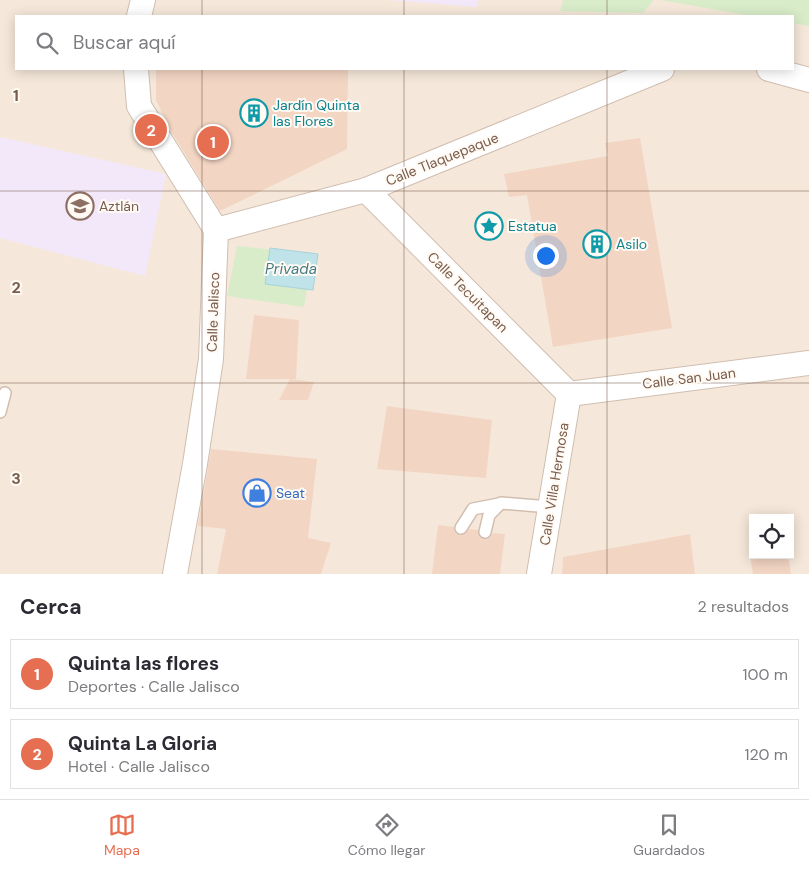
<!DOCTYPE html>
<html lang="es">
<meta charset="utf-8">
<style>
:root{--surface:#fff;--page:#f7f7f7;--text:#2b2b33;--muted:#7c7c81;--line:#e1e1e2;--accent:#e76f51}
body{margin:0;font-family:"DM Sans",sans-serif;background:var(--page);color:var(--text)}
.controls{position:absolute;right:15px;bottom:15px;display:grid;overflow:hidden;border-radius:0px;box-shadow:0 2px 12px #0003}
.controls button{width:45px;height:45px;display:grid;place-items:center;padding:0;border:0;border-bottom:1px solid var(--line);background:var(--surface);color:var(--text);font:25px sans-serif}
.you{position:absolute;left:545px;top:255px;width:18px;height:18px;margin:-12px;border:4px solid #fff;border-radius:50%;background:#1a73e8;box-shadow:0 0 0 8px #1a73e833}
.badge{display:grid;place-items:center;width:32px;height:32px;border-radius:50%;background:var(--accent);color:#fff;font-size:16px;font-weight:700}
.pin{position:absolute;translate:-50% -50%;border:2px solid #fff;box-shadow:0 1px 5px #0006}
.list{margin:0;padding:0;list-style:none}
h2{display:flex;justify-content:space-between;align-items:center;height:65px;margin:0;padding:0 20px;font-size:21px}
h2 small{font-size:16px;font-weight:400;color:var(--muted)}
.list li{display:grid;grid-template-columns:32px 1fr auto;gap:15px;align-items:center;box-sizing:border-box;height:70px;margin:0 10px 10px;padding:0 10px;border:1px solid var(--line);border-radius:0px}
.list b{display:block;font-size:19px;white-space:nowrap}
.list p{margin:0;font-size:16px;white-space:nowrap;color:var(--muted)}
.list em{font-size:16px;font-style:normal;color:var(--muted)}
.icon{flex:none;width:28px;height:28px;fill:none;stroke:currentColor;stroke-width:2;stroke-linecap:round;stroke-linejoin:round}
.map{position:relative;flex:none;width:809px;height:574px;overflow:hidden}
.search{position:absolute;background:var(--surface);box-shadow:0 2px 12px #0003;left:15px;right:15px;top:15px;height:55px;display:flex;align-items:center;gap:12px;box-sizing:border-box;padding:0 18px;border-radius:0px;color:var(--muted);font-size:19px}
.sheet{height:225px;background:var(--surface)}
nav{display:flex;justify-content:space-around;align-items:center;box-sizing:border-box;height:70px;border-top:1px solid var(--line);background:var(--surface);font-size:14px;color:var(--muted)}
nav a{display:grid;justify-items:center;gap:2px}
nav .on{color:var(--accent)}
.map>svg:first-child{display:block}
.residential{fill:#f5e8da;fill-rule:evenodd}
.education{fill:#f3e8fa}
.green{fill:#d8ecc9}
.water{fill:#bfe3e8;stroke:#a5d3da}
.building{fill:#f3d5c3}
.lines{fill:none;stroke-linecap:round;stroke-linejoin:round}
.lane-casing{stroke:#d1beb0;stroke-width:14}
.street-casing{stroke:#d1beb0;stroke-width:26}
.lane{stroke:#fff;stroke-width:11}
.street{stroke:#fff;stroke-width:24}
.grid{fill:none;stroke:#7a5c4d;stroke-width:1;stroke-opacity:0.55}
.labels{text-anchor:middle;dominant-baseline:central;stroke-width:4;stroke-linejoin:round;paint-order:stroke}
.culture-label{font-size:14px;fill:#0d838f;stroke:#fffaf3;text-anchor:start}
.street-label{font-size:14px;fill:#7a5c4d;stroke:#fffaf3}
.education-label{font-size:14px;fill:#785e54;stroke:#fffaf3;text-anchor:start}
.shop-label{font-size:14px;fill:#366cbe;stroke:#fffaf3;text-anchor:start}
.water-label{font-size:15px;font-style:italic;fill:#437c86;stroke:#fffaf3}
.grid-label{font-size:16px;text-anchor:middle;font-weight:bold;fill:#7a5c4d;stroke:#fffaf3;stroke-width:4;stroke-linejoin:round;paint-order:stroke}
</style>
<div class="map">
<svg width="809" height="574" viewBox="0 0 809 574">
<rect width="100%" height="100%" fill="#fdf6ec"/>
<path class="residential" d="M0,0H809V574H0ZM16,16H793V69H16ZM753,518H790V555H753Z"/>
<g class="education">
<path d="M388,0H477V7Z"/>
<path d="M0,137L166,174L145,276L0,238Z"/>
</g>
<g class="green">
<path d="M563,0H654L643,13L560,11Z"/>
<path d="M660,0H809V26L793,23V16H752Z"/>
<path d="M237,246L313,254L304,307L227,296Z"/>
</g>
<path class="water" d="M270,248L318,254L313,290L265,284Z"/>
<g class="building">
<path d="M156,69H348L347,149L220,211L171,131L156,100Z"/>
<path d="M640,138L672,328L553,347L527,195L509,197L504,174L608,156L605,143Z"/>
<path d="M254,315L299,320L296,379H246Z"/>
<path d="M290,379L314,382L308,400H279Z"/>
<path d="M387,406L492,420L486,478L377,469Z"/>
<path d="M211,449L317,459L308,538L331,543L321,574H217L226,529L198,526Z"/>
<path d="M438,525L454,527L455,532L460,535L465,534L469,529L478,530L480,537L484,539L490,537L493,533L505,534L500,574H432Z"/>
<path d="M690,534L695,574H562L563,557Z"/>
<path d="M750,555H788L791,574H753Z"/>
</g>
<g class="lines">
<g class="lane-casing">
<g id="lane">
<path d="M0,412L5,393"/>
<path d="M461,528L473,509L499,504"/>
<path d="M485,532L489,515L501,503L550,507"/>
</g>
</g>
<g class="street-casing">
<g id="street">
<path d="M139,16L143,0"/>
<path d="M136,69L139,106L216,230L211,359L195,464L175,574"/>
<path d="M769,69L809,80"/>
<path d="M366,190L569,394"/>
<path d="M216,230L366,190L662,69"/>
<path d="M569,394L809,363"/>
<path d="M539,574L569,394"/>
</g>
</g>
<use href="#lane" class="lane"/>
<use href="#street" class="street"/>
</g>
<path class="grid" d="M202,0V16M404,0V16M607,0V16M202,69V574M404,69V574M607,69V574M0,191H809M0,383H809"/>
<defs>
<g id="building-ring" transform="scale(1.4375)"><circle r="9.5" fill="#fffaf3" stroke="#0f9aa8" stroke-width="1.5"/><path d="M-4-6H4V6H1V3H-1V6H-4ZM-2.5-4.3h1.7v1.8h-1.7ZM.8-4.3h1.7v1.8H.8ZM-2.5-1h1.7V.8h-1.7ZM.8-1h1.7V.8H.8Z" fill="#0f9aa8"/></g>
<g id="university-ring" transform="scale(1.4375)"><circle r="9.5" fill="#fffaf3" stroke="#8d6e63" stroke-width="1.5"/><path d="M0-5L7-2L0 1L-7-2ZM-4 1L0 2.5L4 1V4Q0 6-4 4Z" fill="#8d6e63"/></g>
<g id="sight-ring" transform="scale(1.4375)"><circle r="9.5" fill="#fffaf3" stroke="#0f9aa8" stroke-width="1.5"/><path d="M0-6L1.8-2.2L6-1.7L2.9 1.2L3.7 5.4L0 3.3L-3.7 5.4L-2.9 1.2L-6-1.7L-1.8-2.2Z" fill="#0f9aa8"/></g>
<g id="shop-ring" transform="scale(1.4375)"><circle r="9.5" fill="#fffaf3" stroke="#3f7fe0" stroke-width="1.5"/><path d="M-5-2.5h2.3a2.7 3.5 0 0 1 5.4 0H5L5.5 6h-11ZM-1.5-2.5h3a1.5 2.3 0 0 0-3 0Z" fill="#3f7fe0"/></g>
</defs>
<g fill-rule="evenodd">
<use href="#building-ring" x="254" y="113"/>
<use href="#university-ring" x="80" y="206"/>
<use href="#sight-ring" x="489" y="226"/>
<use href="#building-ring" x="597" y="244"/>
<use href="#shop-ring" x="257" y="493"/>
</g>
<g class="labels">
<g class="culture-label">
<text x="273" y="105">Jardín Quinta<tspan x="273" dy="16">las Flores</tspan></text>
<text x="508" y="226">Estatua</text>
<text x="616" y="244">Asilo</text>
</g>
<g class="street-label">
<text transform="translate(442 159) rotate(-22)">Calle Tlaquepaque</text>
<text transform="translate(468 292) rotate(45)">Calle Tecuitapan</text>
<text transform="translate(213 312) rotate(-88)">Calle Jalisco</text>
<text transform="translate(689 378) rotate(-7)">Calle San Juan</text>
<text transform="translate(554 484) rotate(-81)">Calle Villa Hermosa</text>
</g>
<g class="education-label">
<text x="99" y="206">Aztlán</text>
</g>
<g class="shop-label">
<text x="276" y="493">Seat</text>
</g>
<g class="water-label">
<text x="291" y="269">Privada</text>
</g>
</g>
<g class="grid-label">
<text x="16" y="101">1</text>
<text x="16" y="293">2</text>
<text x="16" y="484">3</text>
</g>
</svg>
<div class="controls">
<button><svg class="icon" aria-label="locate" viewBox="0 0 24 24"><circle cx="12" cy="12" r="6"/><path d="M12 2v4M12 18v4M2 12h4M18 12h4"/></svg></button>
</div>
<div class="you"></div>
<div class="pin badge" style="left:213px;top:142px">1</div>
<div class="pin badge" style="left:151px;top:130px">2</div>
<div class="search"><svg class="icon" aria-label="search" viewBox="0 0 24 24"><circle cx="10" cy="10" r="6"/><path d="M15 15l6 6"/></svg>Buscar aquí</div>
</div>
<section class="sheet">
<h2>Cerca<small>2 resultados</small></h2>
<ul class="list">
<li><span class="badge">1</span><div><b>Quinta las flores</b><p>Deportes · Calle Jalisco</p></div><em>100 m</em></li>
<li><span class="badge">2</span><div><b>Quinta La Gloria</b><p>Hotel · Calle Jalisco</p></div><em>120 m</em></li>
</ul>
</section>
<nav>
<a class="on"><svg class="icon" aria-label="map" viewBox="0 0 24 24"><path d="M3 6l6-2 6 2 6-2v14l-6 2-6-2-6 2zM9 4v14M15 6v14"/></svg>Mapa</a>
<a><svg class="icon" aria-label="directions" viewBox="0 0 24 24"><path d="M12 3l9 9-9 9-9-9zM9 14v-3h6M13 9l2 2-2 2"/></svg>Cómo llegar</a>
<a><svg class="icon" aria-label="saved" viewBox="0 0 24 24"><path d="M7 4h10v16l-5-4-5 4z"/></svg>Guardados</a>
</nav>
